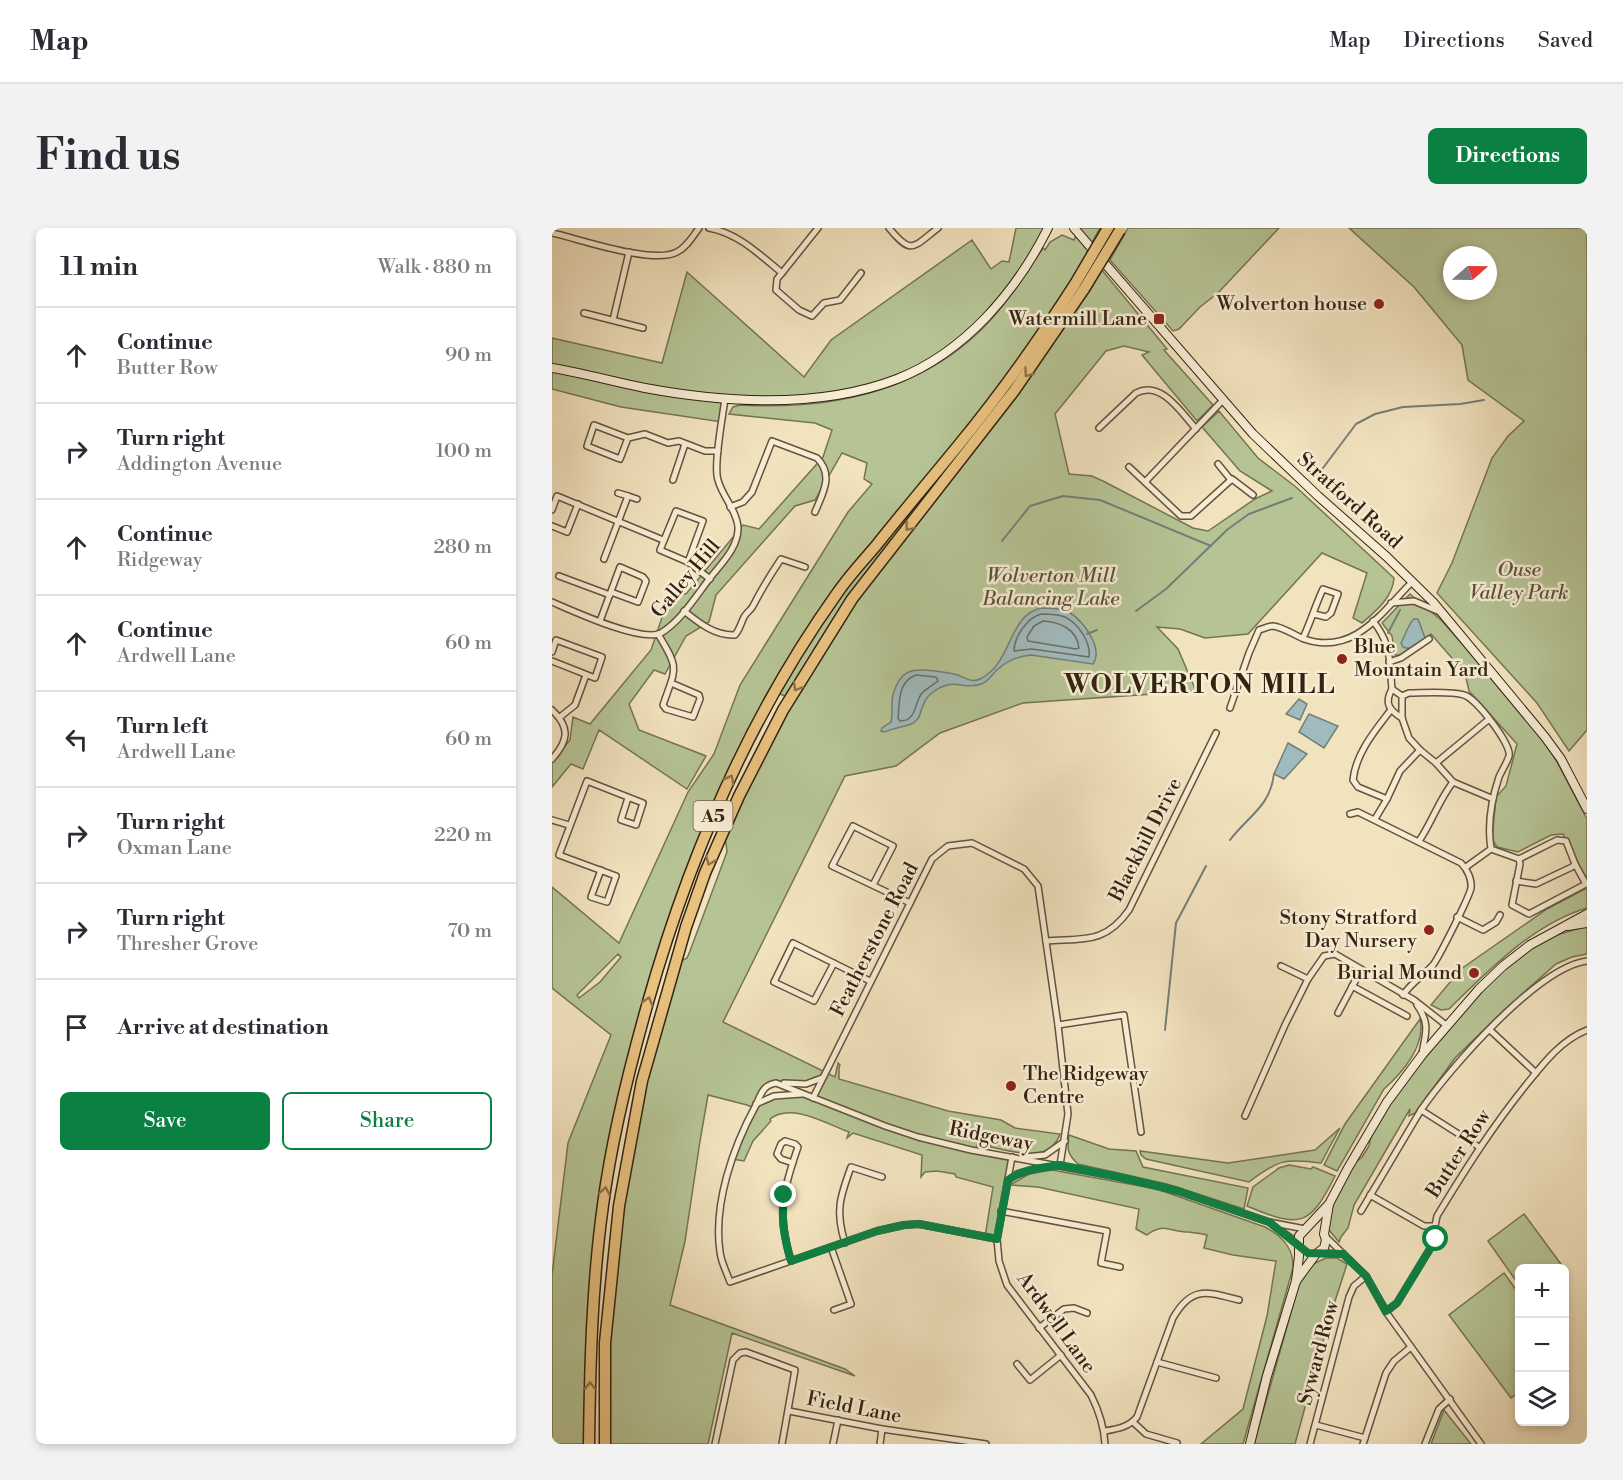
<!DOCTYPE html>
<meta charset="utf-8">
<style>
:root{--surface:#fff;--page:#f2f2f3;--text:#2b2b33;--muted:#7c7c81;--line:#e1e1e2;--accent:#0b8043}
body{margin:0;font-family:"Libre Bodoni",serif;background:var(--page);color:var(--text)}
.controls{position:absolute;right:18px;bottom:18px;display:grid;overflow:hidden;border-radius:9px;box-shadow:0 3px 9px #0003}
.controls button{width:54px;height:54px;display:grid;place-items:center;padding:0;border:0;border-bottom:2px solid var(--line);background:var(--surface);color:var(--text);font:30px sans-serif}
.compass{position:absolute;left:891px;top:18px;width:54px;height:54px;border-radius:50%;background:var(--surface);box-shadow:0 3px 9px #0003;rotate:70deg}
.stop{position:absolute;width:18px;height:18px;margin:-14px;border:4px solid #0b8043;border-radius:50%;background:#fff}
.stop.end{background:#0b8043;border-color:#fff;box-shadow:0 2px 6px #0008}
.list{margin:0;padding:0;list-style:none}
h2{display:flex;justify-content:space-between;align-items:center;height:78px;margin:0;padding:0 24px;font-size:26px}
h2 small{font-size:20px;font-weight:400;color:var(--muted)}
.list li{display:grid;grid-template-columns:39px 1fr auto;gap:18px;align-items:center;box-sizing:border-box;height:96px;padding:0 24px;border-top:2px solid var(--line)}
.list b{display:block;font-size:22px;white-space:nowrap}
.list p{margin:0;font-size:20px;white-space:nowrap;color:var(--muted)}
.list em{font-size:20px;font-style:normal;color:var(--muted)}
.actions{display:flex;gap:12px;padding:18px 24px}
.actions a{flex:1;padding:14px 0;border:2px solid var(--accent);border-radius:9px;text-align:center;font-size:21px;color:var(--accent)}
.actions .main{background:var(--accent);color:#fff}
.icon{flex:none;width:33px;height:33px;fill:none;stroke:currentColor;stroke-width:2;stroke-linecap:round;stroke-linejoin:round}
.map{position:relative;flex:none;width:1035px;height:1216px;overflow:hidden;border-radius:9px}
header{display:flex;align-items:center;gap:36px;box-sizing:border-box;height:84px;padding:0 30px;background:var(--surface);border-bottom:2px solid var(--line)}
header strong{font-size:28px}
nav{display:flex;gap:33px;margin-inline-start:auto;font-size:21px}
.intro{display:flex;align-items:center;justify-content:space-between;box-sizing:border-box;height:144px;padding:0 36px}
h1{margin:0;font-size:42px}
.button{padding:15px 27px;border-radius:9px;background:var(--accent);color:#fff;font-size:21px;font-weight:700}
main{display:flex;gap:36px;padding:0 36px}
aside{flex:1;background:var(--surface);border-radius:9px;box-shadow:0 3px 9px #0003}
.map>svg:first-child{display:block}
.green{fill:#b6c495;stroke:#747453;stroke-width:1.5;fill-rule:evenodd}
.water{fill:#a0bbbd;stroke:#747e78;stroke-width:1.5}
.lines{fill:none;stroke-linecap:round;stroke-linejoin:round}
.shore{stroke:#6a6f67;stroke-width:1.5}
.stream{stroke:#747e78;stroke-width:2}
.street-casing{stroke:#63533c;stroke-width:8}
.secondary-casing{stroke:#332311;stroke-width:10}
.highway-casing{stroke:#332311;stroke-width:13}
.street{stroke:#f7edd5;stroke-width:5}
.secondary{stroke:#f7edd5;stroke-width:8}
.highway{stroke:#e9c280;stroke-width:10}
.highway-bridge-casing{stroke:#332311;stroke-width:13;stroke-linecap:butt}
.highway-bridge{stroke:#e9c280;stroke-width:10}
.oneway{stroke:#8e7248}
.route{stroke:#0b8043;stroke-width:8}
.poi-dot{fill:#8f2418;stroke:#f7edd5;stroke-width:2}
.labels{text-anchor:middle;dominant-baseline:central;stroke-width:5;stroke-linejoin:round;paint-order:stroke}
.shield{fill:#f7edd5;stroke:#6e604c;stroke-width:1.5}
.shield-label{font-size:18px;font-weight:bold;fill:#332311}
.poi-label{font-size:20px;fill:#332311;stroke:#f7edd5;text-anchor:end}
.street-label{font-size:20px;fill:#332311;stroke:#f7edd5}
.park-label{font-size:20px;font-style:italic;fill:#5a5339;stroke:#f7edd5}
.district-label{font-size:26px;font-weight:bold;letter-spacing:1.5px;fill:#332311;stroke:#f7edd5}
</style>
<header>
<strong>Map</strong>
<nav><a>Map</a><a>Directions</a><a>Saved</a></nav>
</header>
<div class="intro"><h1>Find us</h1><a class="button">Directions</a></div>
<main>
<aside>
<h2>11 min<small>Walk · 880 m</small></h2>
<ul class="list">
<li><svg class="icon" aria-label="ahead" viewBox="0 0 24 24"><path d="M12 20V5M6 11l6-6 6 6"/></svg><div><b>Continue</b><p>Butter Row</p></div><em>90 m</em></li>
<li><svg class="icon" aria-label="right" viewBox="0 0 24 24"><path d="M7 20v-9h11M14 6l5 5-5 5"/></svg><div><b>Turn right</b><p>Addington Avenue</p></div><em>100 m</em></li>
<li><svg class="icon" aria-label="ahead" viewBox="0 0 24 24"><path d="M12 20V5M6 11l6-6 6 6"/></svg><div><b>Continue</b><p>Ridgeway</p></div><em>280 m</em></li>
<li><svg class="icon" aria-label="ahead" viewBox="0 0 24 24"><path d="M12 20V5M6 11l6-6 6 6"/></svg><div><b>Continue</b><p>Ardwell Lane</p></div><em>60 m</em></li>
<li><svg class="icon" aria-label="left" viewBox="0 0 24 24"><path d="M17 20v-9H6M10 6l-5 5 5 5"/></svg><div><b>Turn left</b><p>Ardwell Lane</p></div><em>60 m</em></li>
<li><svg class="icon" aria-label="right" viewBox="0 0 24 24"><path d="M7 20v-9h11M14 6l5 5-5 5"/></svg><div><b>Turn right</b><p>Oxman Lane</p></div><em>220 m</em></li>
<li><svg class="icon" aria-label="right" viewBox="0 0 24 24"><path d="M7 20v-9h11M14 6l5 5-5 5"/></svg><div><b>Turn right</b><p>Thresher Grove</p></div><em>70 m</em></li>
<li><svg class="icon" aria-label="arrive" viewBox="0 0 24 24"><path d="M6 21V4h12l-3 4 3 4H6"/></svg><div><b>Arrive at destination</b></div></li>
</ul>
<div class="actions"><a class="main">Save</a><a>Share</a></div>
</aside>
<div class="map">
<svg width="1035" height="1216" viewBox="0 0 1035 1216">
<rect width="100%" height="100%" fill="#f2e3bf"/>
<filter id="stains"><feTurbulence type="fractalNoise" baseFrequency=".00333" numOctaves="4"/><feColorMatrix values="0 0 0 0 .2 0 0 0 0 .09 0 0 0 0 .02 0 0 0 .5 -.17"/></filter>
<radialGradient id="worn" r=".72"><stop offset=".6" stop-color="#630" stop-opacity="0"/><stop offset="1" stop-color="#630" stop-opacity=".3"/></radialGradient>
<g class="green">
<path d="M464,0H495L469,46L413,109L345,151L264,169L173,170L170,194L69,179L0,161V110L110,135L135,44L252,149L279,112L420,12L439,41L450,33L457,34Z"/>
<path d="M527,0H548L535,24L615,121L612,122L661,177L645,193L590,127L597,124L572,118L554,123L503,186L517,246L540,248L553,254L641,300L656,303L703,271L720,263L688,243L650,199L667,183L706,230L744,259L842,350C841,369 824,383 810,395L801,390L815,345L770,325L696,406L653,410L628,401L605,399L626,421L644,463L471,475L388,505L344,538L293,548L171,794L283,849L286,835L288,837L287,840V851L396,883L449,892L463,900L508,906C497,936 463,924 439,919L438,916L426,914L424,921L460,929L445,1011L433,1009L441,959L404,949L403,946L385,943L373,944L369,949L370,927L301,905L295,910L297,904C275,896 239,874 218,891L219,893L201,913L192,933L179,931L202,880L195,877L156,867L148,913L133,1013L118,1077L293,1141L303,1148L180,1105L156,1216H53V1115L67,978L90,853L129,733L135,730L138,723L175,624L174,615L169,607L238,470L223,464L172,562L104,747L51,977L37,1216H0V1047L16,915L59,807L0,760V659L67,715L136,564L162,526L188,457L296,284L320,256L312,251L315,235L290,225L263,272L243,278L164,367L157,394L134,408L113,446L102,442L77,476L87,502L154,528L135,561L47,502L31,541L19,536L0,559V534L18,512L21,489L38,496L99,422L119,363L134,366L191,297L207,301L271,229L280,202L263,195L177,186L181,179L188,177C276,182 365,165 430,101C454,77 472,48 491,20L493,22L498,14L510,7L522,12ZM66,726L69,729L48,754L27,770L25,767ZM271,850L261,870L234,866L205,875C216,850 229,857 251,856C258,856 264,852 271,850Z"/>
<path d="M576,0H727L666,65L648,79L627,101L621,103L558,32Z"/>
<path d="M797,0H1035V502L1017,523L985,475L885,365L900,335L940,230L956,208L972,193L916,152L910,117L862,59ZM900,27H936V63H900Z"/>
<path d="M858,366L889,392L976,489L1004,532L1035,591V657L1011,606L999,607L966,624L945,619L940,611L944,569L954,558L965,516L917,463L913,445L879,406L849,427H843L840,408L830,395Z"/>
<path d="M1035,660V680C981,696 937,742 897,781L889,782L879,777L909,741L995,681Z"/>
<path d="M1035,698V726L1020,729L1004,736L952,782L903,830L863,885L857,888L858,881L802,977L796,1000L789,1009L787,1014L777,1002L779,978L798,939L810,929L817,918L820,901L848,858L937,753L974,724L998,709Z"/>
<path d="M868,791C874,817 851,844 832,861L785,943L772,937L793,896Z"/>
<path d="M788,900L769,935C733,930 726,932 697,954L594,931L589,927L588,923L676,935L763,922Z"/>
<path d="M517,907L557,921L584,923L591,939L696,960L692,981L615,956L526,936C515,926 515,921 517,907Z"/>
<path d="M737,937L759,941L761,939L783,948C758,998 749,1001 695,978L701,959L727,940Z"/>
<path d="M500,942L605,961L713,999C730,1008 742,1020 741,1040L691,1216H649L691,1181L715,1088L724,1033L681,1027L652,1020L655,1007C648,1005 643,1005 636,1004C619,1004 611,994 595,1007L584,1001L587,981L486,959L458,957L477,946Z"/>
<path d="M972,986L1014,1043L1013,1044L1012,1040H968L967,1057L936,1013Z"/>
<path d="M774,1030H785L795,1036L776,1095L743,1216H702L747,1056L761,1036Z"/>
<path d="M952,1045L967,1066V1164L959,1170L897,1087Z"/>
<path d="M892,1182L919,1216H879Z"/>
</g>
<g class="water">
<path d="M489,380C498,380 509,380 517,384C531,393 552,420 541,436L479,427C468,428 455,433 446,441C440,446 436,454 429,456C411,463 403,448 381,464C373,470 372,475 369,483C366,497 356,497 345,500C340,501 336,503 332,504L329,503L330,500L339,494C341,485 339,475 341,467C348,441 361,440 383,443C391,444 399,445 406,447C413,450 420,455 428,451C461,435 455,388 489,380Z"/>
<path d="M862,391H866L873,410C865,417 861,423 851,419L849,415C853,408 856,396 862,391Z"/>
<path d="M747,471L755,476L748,492L734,486Z"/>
<path d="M757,486L786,498L772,520L747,504Z"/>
<path d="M736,515L755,526L732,551L722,546Z"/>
</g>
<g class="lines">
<g class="shore">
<path d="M489,386C497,386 506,386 513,389C527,396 539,415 537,429L480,421L462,423C462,409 475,390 489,386Z"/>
<path d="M491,393C508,394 525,401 527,420L524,421L476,413L475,409L482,398Z"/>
<path d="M364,447L384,449L386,453C381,457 375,460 370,465C362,475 365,493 348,493L346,490C348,475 345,454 364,447Z"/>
</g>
<g class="stream">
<path d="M765,248L804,196L823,186L851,179L908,176L932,172"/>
<path d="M450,313L478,278L511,268L548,272L659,318"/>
<path d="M584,383L614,361L676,301L697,286L740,270"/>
<path d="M836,405L848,382"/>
<path d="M535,406L545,402"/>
<path d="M825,426L831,416"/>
<path d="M678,612C696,588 718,579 722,546"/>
<path d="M613,802L624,695L654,638"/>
</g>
<g class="street-casing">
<g id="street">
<path d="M157,0C186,5 208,27 230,45L266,0"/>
<path d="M337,0C360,28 361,19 386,0"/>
<path d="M0,5C28,11 101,37 125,24C135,19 141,8 147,0"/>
<path d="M230,45L225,51L224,62L247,82L260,88L272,75L288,72L309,45"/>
<path d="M32,85L91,100"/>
<path d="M61,92L77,24"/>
<path d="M547,200L584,165C609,152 629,184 644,201"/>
<path d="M76,210L68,231L35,218L42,197L76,210L93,206L116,215L127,213L153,223H166"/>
<path d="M666,236L679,252"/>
<path d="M577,239L629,288H639L680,251L701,267"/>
<path d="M121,252L133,216"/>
<path d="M593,254L671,172"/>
<path d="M66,265L76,268"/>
<path d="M178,279L191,274L200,264L220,213L265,230C282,247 271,265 263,284"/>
<path d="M0,282L5,268L111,312"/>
<path d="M0,298L15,304L26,276"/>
<path d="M52,331L76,268L85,271"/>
<path d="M136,334L151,293L124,283L108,322L136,334L158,351"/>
<path d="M7,348L58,367"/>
<path d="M0,374C21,383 90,415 109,405C129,393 144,368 158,350C169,336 187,319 186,299C185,283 170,268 166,252C161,237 171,188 173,170"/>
<path d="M839,375L862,373L888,384"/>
<path d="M132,383C147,395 163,408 183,407C188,401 189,395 192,389C194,385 199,382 201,378C209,362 219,346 229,331L253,339"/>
<path d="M48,393L68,339L91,349L94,353L86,374L59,364"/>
<path d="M821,393C840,417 837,432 840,461L850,468V490L857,510L868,522L884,535L901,554L939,570"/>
<path d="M106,406C128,442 124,439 111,477L114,481L141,489L148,471L147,467L119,455"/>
<path d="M751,410C759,393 763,378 771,361L786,366L779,385L774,389L762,386"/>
<path d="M0,424L4,412L50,429L43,450L0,433"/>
<path d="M837,434L849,430L877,411"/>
<path d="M840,461C832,475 837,482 850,490"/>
<path d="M850,468L857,465C871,465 899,463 912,467C924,470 960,517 957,528C955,535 950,542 947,549C939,573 935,596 939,621L914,639"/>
<path d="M678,480L697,425L707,402C711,401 717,398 721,398C731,399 742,407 752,411C802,428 829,385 860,354"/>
<path d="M0,482C19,500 16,513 0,531"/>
<path d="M8,489L23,477L34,447"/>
<path d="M884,535L936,492"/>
<path d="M835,571L806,559L801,552C804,525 822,504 838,483"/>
<path d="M798,586L806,584L909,635C915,641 920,651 919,660C917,670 887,729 881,737C871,748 860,754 851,767"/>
<path d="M823,591L835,571L848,543L868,522"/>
<path d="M0,592L17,597"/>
<path d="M867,613C880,594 887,572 901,554"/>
<path d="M939,621L967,631L1005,612L1014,613L1023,636L1020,639L984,656L964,653"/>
<path d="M967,631L968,636L960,677L977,686L1034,656L1023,636"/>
<path d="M49,642L39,669L55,674L64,648L7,627L35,553L91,575L84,597L69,592L76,570"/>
<path d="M321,657L341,618L301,598L280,638L358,675"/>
<path d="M905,689L931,702L944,694L948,687"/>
<path d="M494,713C532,710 553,716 577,682L664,505"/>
<path d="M282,735L262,773L222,754L241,715L318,753"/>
<path d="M729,738L756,751L772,728L783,726L862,772L894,797"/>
<path d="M800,758L855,788"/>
<path d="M865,777C878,795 874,805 870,825"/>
<path d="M786,785L809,742"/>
<path d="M506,797L572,787L589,904"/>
<path d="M938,802L984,845"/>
<path d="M232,855L254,856L270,850"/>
<path d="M261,870L380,631L396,618L420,615L472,641L486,658L506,797L516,886L508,937C490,940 472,941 456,952"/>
<path d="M204,876L222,868L250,866"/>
<path d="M869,882L927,919"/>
<path d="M693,888L733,797L756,751"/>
<path d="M460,929L445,1011L447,1033L455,1057L539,1167C547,1183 552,1197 553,1216"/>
<path d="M473,929L493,927L513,913"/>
<path d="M818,967L872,998H883"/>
<path d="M449,983L555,1003L549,1035L568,1039"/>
<path d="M809,983L869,882C897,841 986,739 1035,733"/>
<path d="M721,997L747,1016"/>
<path d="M774,1009L814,1048L834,1084L929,1216"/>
<path d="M445,1011L367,996L352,997L325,1003L178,1054C175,1045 169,1034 168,1024C161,976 181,919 204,877C209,866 211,857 224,855L333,898L366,909L419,922L567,949L626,963L717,994L753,1001"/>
<path d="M293,1015C283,983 288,969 299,939L330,949"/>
<path d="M279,1019L299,1076L282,1082"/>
<path d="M766,1025L791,1026"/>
<path d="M239,1033C225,985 230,965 246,919L243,916L233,913L229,916L225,926L229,931L241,935"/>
<path d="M834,1084L845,1075L884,1011L883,998L885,988C913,942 940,899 974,857C991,836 1009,812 1035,802"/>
<path d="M487,1100L512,1081L522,1080L535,1085"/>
<path d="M605,1134L664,1150"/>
<path d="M465,1136L478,1152L509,1127"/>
<path d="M237,1183L330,1201L434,1216"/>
<path d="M581,1194L594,1206L625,1215"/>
<path d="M764,1197L813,1210"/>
<path d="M553,1203C565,1201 577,1199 585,1189L621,1090C640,1057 655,1064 687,1072"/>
<path d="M163,1216L181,1132L188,1125L194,1124L243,1142L230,1216"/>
<path d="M281,1216L286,1192"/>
<path d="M328,1216L330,1201"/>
<path d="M758,1216L797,1069L802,1058L814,1048"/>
<path d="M811,1216L834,1145L842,1133L859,1119"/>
<path d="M873,1216L887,1181L898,1171"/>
</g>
</g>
<g class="secondary-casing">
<g id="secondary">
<path d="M522,0L701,206L766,268L835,329L881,374L993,509L1009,531L1035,581"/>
<path d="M0,140C31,145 62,154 93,160C174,175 267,181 345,151C413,124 464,64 496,0"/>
<path d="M1016,698L1035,695"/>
<path d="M744,1053L764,1026L772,1020L774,1012L772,1006L777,976L796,940L835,874L870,827L927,761L951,738L978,717L1035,686"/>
<path d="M698,1216L715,1148L744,1053L747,1028V1008L777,976"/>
</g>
</g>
<g class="highway-casing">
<g id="highway">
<path d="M37,1216C38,1136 40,1056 51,977C60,908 77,841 96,774C137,629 198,487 286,364C297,348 310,334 323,319C350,285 378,252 405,219C448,167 487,112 523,56"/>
<path d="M53,1216V1115L67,978L90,853L134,699L153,645L187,568L231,482L300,371L462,163L532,61"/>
</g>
</g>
<use href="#street" class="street"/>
<use href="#secondary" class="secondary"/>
<use href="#highway" class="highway"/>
<g class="highway-bridge-casing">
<g id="highway-bridge">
<path d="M523,56L556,0"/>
<path d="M532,61L568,2"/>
</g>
</g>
<use href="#highway-bridge" class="highway-bridge"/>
</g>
<defs><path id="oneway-chevron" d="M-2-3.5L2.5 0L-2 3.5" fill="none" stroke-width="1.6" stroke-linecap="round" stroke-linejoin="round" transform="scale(1.5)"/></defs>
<g class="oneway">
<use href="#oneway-chevron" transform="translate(476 145) rotate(126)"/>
<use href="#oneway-chevron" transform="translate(357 299) rotate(128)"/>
<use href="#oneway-chevron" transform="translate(245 459) rotate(120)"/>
<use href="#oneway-chevron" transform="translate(178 551) rotate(-63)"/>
<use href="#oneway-chevron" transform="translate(158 633) rotate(113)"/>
<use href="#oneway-chevron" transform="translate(96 773) rotate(-74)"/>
<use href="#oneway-chevron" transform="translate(53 963) rotate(-80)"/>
<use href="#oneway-chevron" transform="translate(38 1158) rotate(-90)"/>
</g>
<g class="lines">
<path class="route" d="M232,967C229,991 232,1010 239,1033L325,1003L352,997L367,996L445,1011L456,952L465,946L481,941L508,937L567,949L626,963L717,994L756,1025L791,1026L814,1048L834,1083L845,1075L884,1011"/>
</g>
<g class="poi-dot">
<circle cx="827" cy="76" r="6"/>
<rect x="601" y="85" width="12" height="12" rx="3"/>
<circle cx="790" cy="431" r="6"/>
<circle cx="877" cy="702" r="6"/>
<circle cx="922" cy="745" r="6"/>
<circle cx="459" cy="858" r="6"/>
</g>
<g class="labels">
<rect class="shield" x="141.5" y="573" width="39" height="30" rx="4.5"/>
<g class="shield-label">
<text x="161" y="588">A5</text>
</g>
<g class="poi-label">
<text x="815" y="76">Wolverton house</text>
<text x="595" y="91">Watermill Lane</text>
<text x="802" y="419" text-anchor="start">Blue<tspan x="802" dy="23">Mountain Yard</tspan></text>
<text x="865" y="690">Stony Stratford<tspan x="865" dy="23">Day Nursery</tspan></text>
<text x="910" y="745">Burial Mound</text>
<text x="471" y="846" text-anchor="start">The Ridgeway<tspan x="471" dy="23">Centre</tspan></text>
</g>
<g class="street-label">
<text transform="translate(797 273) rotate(42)">Stratford Road</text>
<text transform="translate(134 351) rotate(-50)">Galley Hill</text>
<text transform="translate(594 612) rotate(-63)">Blackhill Drive</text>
<text transform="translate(323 712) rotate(-63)">Featherstone Road</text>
<text transform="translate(439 909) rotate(11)">Ridgeway</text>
<text transform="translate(907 926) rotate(-57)">Butter Row</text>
<text transform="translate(504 1095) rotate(54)">Ardwell Lane</text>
<text transform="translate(767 1125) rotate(-75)">Syward Row</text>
<text transform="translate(302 1180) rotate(11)">Field Lane</text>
</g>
<g class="park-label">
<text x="967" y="342">Ouse<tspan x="967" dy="23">Valley Park</tspan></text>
<text x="499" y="348">Wolverton Mill<tspan x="499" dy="23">Balancing Lake</tspan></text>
</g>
<g class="district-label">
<text x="648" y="457">WOLVERTON MILL</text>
</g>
</g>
<rect width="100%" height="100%" filter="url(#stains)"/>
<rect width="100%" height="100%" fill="url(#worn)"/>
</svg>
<div class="controls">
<button>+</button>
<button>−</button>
<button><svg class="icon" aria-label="layers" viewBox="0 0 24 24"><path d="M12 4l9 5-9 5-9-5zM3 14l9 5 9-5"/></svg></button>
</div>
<svg class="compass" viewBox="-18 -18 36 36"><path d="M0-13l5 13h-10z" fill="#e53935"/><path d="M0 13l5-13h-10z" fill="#7c7c81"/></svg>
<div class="stop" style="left:884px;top:1011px"></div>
<div class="stop end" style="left:232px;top:967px"></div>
</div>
</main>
